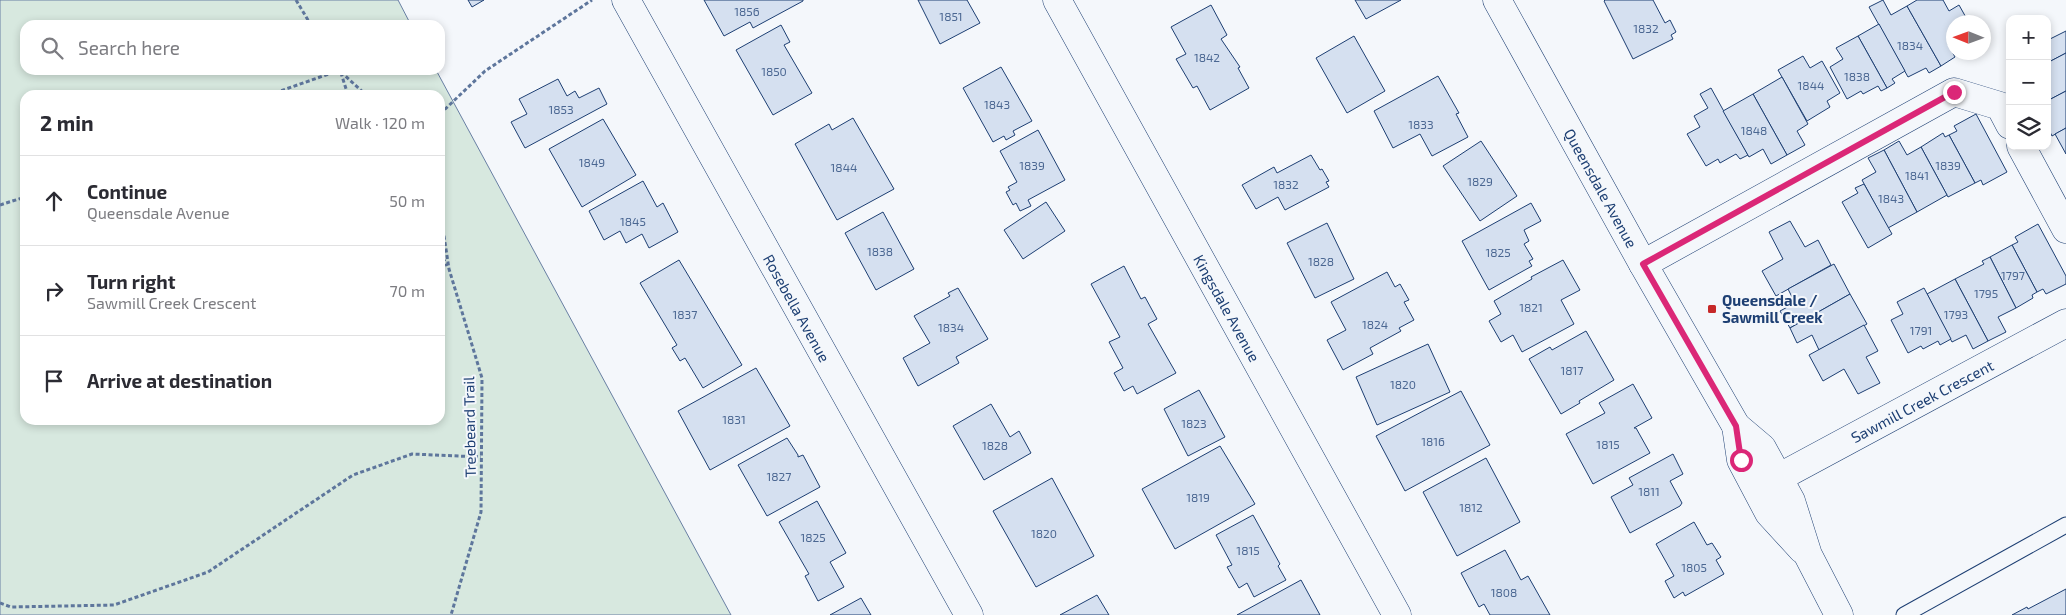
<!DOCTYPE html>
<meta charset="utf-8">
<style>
:root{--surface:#fff;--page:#f2f2f3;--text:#2b2b33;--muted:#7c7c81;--line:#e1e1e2}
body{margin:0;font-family:"Exo 2",sans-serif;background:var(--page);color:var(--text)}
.controls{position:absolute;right:15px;top:15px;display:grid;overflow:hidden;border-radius:10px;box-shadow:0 2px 8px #0003}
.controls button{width:45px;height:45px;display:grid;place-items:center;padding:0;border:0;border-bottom:1px solid var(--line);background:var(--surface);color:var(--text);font:25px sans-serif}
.compass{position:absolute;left:1946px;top:15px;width:45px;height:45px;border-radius:50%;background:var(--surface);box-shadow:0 2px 8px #0003;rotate:271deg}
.stop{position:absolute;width:15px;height:15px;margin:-11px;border:4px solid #db2777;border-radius:50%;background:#fff}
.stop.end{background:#db2777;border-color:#fff;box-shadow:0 1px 5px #0008}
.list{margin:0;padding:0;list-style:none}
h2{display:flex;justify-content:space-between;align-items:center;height:65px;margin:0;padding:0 20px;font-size:21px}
h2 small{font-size:16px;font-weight:400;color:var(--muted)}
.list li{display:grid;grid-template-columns:32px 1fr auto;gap:15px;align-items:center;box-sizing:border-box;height:90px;padding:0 20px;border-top:1px solid var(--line)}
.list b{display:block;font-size:19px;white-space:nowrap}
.list p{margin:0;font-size:16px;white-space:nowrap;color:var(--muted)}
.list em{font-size:16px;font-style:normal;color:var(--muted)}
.icon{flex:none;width:28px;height:28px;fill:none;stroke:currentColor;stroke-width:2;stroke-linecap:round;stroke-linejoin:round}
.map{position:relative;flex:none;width:2066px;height:615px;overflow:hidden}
.search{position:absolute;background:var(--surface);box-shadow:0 2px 8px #0003;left:20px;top:20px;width:425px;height:55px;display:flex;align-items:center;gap:12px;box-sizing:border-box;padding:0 18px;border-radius:15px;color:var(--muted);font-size:19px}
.panel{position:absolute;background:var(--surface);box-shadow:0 2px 8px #0003;left:20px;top:90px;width:425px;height:335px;border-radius:15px}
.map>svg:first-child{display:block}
.green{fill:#d7e8df;stroke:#687fa3;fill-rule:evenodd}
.building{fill:#d5e0f0;stroke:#1d3f73}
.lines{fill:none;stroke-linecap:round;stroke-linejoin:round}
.lane-casing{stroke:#1d3f73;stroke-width:17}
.street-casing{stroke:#1d3f73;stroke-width:29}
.path{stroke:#5e769c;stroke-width:3;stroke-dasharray:4 2.5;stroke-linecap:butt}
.lane{stroke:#f4f7fb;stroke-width:15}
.street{stroke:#f4f7fb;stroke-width:28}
.route{stroke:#db2777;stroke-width:6}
.poi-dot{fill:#c62828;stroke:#f4f7fb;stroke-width:2}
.labels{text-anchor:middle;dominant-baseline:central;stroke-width:4;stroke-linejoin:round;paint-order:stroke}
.number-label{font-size:12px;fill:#4b6792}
.street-label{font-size:15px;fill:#1d3f73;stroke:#f4f7fb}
.poi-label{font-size:15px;font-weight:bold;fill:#1d3f73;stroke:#f4f7fb;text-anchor:start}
</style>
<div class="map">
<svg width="2066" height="615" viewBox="0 0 2066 615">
<rect width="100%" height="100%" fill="#f4f7fb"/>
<path class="green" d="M0,0H398L411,25H25V70H436L731,615H0ZM25,95H440V420H25Z"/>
<g class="building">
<path d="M468,0H484L472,7Z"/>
<path d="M704,0H803V1L753,28L750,22L724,36Z"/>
<path d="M918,0H967L980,23L940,44Z"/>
<path d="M1355,0H1401L1366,19Z"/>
<path d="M1605,0H1653L1665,23L1670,20L1676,32L1671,35L1673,39L1633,59L1604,1Z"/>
<path d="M1883,0L1891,15L1907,6L1941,66L1929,73L1926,68L1908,77L1869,7Z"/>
<path d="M1917,0H1943L1949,11L1959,5L1968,21L1954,22V42L1948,44L1955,57L1941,66L1907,6Z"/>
<path d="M1211,5L1227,35L1221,39L1240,67L1238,68L1249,88L1210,110L1197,86L1193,88L1176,59L1186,54L1171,27Z"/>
<path d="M1879,24L1905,71L1892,79L1895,83L1887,88L1858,36Z"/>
<path d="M781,25L790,42L784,45L812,93L773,115L736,50Z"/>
<path d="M2066,31V53L2047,63V35L2050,39Z"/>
<path d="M1354,36L1385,91L1347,113L1316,58Z"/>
<path d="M1858,36L1887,88L1881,91L1878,86L1863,94L1861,91L1847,99L1830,67L1843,59L1836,48Z"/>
<path d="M2066,53V91L2047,101V63Z"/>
<path d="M1803,56L1810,68L1822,61L1840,93L1827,101L1830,107L1807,121L1778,70Z"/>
<path d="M1001,67L1032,121L1013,131L1015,135L1006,140L1004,136L993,142L963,88Z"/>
<path d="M1438,76L1459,113L1456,114L1468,137L1432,156L1420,134L1393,148L1374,111Z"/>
<path d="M1782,77L1808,124L1797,131L1805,145L1787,155L1753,94Z"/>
<path d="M558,79L567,96L575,91L579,98L599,88L607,104L525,148L511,122L527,114L519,99Z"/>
<path d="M1711,88L1748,155L1740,159L1736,154L1720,163L1718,159L1706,166L1687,134L1700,127L1694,116L1708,108L1700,94Z"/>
<path d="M2066,91V128L2052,136L2047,126V101Z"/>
<path d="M1753,94L1787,155L1771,164L1763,149L1749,157L1723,111Z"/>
<path d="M1976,114L2007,172L1983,185L1981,180L1975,183L1949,135L1957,131L1954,126Z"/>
<path d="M853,118L894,189L837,220L795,144L829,124L832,130Z"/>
<path d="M603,119L636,175L582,207L549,149Z"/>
<path d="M2066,128V154L2055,134Z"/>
<path d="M1038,130L1065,180L1028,200L1031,206L1020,211L1016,203L1013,205L1006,192L1010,190L1008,187L1017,182L1000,151Z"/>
<path d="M1943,133L1945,137L1949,135L1975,183L1948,197L1921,147Z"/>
<path d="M1481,141L1517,196L1480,221L1443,166Z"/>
<path d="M1899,141L1907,155L1921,147L1947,195L1917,212L1884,150Z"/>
<path d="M1884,150L1917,212L1888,228L1862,180L1876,172L1868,158Z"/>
<path d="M1311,155L1320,170L1322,169L1329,181L1326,182L1329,187L1285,210L1278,197L1256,209L1242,185L1274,167L1277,173Z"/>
<path d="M643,181L657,207L663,203L678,232L649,248L642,234L626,243L620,231L604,240L589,211Z"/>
<path d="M1864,184L1892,234L1868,248L1842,202L1858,193L1855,188Z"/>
<path d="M1046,202L1065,231L1023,259L1004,230Z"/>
<path d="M1531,203L1541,221L1524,230L1529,241L1524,244L1533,259L1529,261L1532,266L1489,290L1462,241Z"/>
<path d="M883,212L914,269L876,290L845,233Z"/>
<path d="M1790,221L1805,247L1818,240L1831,265L1776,296L1762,271L1783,259L1769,232Z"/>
<path d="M1327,223L1354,279L1315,298L1287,243Z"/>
<path d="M2038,224L2066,276V284L2046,294L2043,289L2037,292L2012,245L2018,242L2015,237Z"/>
<path d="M2012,245L2037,292L2032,295L2033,298L2016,308L1990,257Z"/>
<path d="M1990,257L2016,308L1998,317L2006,332L1988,341L1955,279L1984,264L1982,261Z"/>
<path d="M679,260L742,365L703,388L685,358L680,361L672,348L677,345L640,283Z"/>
<path d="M1563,260L1580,290L1561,300L1574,324L1522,352L1513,335L1501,342L1489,321L1501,314L1494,301L1532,279L1531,277Z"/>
<path d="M1834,264L1850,294L1790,328L1780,311L1795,303L1788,289Z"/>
<path d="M1124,266L1141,299L1145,297L1157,319L1148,324L1176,373L1137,394L1133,386L1124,391L1114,373L1123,368L1109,342L1120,337L1091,284Z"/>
<path d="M1387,272L1395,287L1400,284L1409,300L1404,302L1414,320L1399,328L1401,331L1370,348L1373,354L1343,370L1327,340L1346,330L1331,302Z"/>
<path d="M1955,279L1988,341L1973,349L1966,335L1952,342L1927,294Z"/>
<path d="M958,288L988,339L956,357L959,363L918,386L903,358L930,343L914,316L950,296L948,293Z"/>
<path d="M1924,288L1951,339L1940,345L1938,341L1923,349L1921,346L1908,353L1891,320L1903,314L1897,302Z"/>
<path d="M1850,294L1867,324L1819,350L1812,335L1797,343L1790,328Z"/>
<path d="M1864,325L1878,351L1866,357L1880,383L1858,394L1844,369L1823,381L1809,355Z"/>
<path d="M1586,331L1614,380L1579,401L1580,403L1561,414L1529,359L1550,347L1552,350Z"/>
<path d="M1428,344L1450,392L1377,425L1356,377Z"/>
<path d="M756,368L790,426L710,470L678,411Z"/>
<path d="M1633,384L1652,418L1634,428H1636L1650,453L1593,484L1566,434L1605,413L1599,403Z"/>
<path d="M1199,390L1225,437L1188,456L1164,409Z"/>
<path d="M1461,391L1490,445L1405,491L1376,436Z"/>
<path d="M991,404L1010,437L1019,431L1031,453L984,480L953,426Z"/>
<path d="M787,438L798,455V457L803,455L820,487L767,516L738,465Z"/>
<path d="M1220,446L1255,504L1175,549L1142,489Z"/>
<path d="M1673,454L1683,474L1670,481L1682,503L1680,506L1630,533L1611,497L1633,485L1629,478Z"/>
<path d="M1486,458L1520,522L1457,556L1423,492Z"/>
<path d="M1052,478L1094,556L1036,587L993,511Z"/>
<path d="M817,501L846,553L830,562L844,587L818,601L805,576L809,574L779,522Z"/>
<path d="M1253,515L1280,564L1278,566L1286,580L1254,597L1247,583L1239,588L1227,567L1232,565L1216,535Z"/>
<path d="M1694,522L1707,545L1712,543L1721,557L1716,560L1724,574L1685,596L1683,592L1674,598L1665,581L1674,576L1656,544Z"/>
<path d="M1505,550L1521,580L1528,576L1550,615H1490L1484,604L1479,607L1461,573Z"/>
<path d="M1301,580L1320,615H1237Z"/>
<path d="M2066,589V615H2012L2027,607L2028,609Z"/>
<path d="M1097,595L1109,615H1060Z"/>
<path d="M861,598L871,615H830Z"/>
</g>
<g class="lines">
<g class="lane-casing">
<path id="lane" d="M1904,615L2066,525"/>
</g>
<g class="street-casing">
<g id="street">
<path d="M626,0L969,615"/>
<path d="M1057,0L1397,615"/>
<path d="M1497,0L1643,264L1736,426L1762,448L1791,501L1808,555L1839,615"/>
<path d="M2021,146L2066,229"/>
<path d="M1643,264L1954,92L2000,106L2010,125"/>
<path d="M1736,426L1741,460L1769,513L1802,549"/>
<path d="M1778,478L2066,323"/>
</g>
</g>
<g class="path">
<path d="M296,0L311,25"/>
<path d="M341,72L366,95"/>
<path d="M269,95L340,70L348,95"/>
<path d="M440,114L485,71L592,0"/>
<path d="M0,205L25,197"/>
<path d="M440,210L449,269L482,378L481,512L451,615"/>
<path d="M440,252L447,266"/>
<path d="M0,603L11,607L114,605L208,572L353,475L412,454L481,457"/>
</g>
<use href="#lane" class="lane"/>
<use href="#street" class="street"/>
</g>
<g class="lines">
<path class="route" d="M1741,460L1736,426L1643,264L1954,92"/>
</g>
<rect class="poi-dot" x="1707" y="304" width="10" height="10" rx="2.5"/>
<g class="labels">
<g class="number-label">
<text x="747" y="11">1856</text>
<text x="951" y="16">1851</text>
<text x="1646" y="28">1832</text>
<text x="1910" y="45">1834</text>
<text x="1207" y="57">1842</text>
<text x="774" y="71">1850</text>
<text x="1857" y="76">1838</text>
<text x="1811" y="85">1844</text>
<text x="997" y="104">1843</text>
<text x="561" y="109">1853</text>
<text x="1421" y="124">1833</text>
<text x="1754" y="130">1848</text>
<text x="592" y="162">1849</text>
<text x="1032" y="165">1839</text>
<text x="1948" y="165">1839</text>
<text x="844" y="167">1844</text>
<text x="1917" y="175">1841</text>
<text x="1480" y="181">1829</text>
<text x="1286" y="184">1832</text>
<text x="1891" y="198">1843</text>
<text x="633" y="221">1845</text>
<text x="880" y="251">1838</text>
<text x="1498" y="252">1825</text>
<text x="1321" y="261">1828</text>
<text x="2013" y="275">1797</text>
<text x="1986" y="293">1795</text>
<text x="1531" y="307">1821</text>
<text x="685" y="314">1837</text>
<text x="1956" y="314">1793</text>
<text x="1375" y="324">1824</text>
<text x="951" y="327">1834</text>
<text x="1921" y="330">1791</text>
<text x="1572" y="370">1817</text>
<text x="1403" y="384">1820</text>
<text x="734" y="419">1831</text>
<text x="1194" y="423">1823</text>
<text x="1433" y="441">1816</text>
<text x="1608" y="444">1815</text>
<text x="995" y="445">1828</text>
<text x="779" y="476">1827</text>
<text x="1649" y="491">1811</text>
<text x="1198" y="497">1819</text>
<text x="1471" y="507">1812</text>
<text x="1044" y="533">1820</text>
<text x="813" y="537">1825</text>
<text x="1248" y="550">1815</text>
<text x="1694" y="567">1805</text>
<text x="1504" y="592">1808</text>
</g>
<g class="street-label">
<text transform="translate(1601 188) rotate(61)">Queensdale Avenue</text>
<text transform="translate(797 308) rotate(61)">Rosebella Avenue</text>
<text transform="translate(1227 308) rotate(61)">Kingsdale Avenue</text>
<text transform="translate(1922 401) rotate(-28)">Sawmill Creek Crescent</text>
<text transform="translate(469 427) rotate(-91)">Treebeard Trail</text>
</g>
<g class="poi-label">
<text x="1722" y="300">Queensdale /<tspan x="1722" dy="17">Sawmill Creek</tspan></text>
</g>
</g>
</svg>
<div class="controls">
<button>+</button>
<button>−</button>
<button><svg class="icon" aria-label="layers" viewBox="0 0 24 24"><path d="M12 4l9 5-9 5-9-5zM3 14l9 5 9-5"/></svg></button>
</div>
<svg class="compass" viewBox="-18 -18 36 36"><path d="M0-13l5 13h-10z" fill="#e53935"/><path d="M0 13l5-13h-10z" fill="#7c7c81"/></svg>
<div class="stop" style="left:1741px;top:460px"></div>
<div class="stop end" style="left:1954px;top:92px"></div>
<div class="search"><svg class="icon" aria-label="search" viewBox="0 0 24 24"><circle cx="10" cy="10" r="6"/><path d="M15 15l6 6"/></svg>Search here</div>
<section class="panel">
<h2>2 min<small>Walk · 120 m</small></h2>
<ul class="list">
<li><svg class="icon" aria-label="ahead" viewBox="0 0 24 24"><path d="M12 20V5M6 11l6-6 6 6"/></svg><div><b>Continue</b><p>Queensdale Avenue</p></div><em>50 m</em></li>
<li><svg class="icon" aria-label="right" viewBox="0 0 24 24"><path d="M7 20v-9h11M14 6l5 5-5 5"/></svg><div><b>Turn right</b><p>Sawmill Creek Crescent</p></div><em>70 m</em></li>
<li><svg class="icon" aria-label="arrive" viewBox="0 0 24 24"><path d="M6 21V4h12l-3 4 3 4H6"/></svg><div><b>Arrive at destination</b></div></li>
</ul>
</section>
</div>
